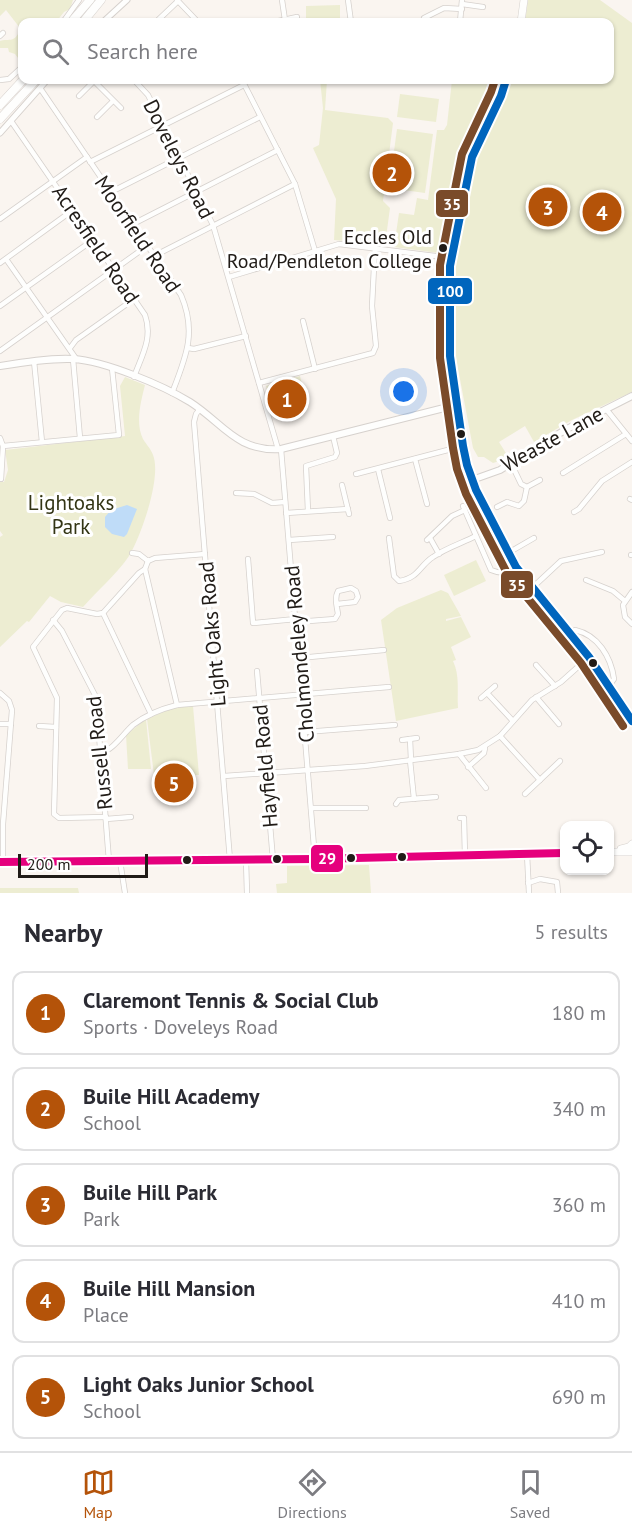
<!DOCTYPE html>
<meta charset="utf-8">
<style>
:root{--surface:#fff;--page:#f2f2f3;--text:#2b2b33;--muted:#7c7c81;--line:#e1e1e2;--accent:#b45309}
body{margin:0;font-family:"PT Sans",sans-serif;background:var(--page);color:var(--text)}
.controls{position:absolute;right:18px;bottom:18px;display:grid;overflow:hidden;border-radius:12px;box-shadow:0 2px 4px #0004}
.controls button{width:54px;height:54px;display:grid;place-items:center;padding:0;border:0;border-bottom:2px solid var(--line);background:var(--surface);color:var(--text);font:30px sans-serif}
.scale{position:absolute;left:18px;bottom:15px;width:130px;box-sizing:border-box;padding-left:6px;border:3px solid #201b17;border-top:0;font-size:16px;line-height:21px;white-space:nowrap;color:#201b17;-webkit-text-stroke:4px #fff;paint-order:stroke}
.you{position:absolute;left:404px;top:392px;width:21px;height:21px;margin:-15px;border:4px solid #fff;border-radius:50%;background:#1a73e8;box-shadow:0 0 0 9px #1a73e833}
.badge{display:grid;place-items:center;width:39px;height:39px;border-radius:50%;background:var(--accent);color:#fff;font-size:20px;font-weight:700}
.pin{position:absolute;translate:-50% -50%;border:3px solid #fff;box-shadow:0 2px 6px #0006}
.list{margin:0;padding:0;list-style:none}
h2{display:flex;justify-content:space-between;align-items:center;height:78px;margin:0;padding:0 24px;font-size:26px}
h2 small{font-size:20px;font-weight:400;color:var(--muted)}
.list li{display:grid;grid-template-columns:39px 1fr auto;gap:18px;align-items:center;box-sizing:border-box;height:84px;margin:0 12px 12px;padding:0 12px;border:2px solid var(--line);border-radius:12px}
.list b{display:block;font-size:22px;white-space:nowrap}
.list p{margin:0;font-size:20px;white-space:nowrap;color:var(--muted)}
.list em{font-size:20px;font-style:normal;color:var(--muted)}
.icon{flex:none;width:33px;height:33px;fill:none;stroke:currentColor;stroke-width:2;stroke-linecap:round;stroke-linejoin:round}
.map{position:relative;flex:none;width:632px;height:893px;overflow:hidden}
.search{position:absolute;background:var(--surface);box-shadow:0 2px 4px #0004;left:18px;right:18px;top:18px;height:66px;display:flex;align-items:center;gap:15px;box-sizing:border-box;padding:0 21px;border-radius:12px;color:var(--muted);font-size:22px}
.sheet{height:558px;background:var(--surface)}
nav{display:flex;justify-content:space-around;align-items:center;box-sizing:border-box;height:84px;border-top:2px solid var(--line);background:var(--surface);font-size:16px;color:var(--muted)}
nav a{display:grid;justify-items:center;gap:3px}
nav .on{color:var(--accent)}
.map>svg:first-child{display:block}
.green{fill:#ededd2}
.water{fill:#bfdcf8}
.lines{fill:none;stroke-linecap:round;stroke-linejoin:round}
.minor-casing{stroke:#d6d1cd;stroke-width:6}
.tertiary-casing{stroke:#d6d1cd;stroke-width:7}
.secondary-casing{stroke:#d6d1cd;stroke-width:8}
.primary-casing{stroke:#d6d1cd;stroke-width:8}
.trunk-casing{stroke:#d6d1cd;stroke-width:9}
.minor{stroke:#fefefd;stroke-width:4.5}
.tertiary{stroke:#fefefd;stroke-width:5}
.secondary{stroke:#fefefd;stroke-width:6}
.primary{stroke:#fefefd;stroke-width:7}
.trunk{stroke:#fefefd;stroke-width:8}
.bus-1-casing{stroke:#fff;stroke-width:12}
.bus-2-casing{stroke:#fff;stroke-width:12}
.bus-3-casing{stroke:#fff;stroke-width:12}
.bus-1{stroke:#0065bd;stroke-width:8}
.bus-2{stroke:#7a4b2a;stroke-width:8}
.bus-3{stroke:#e5007d;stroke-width:8}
.bus-dot{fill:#201b17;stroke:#fff;stroke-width:2}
.labels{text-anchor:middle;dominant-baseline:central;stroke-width:6;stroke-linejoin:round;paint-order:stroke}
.bus-label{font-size:20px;fill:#201b17;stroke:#fff;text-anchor:end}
.street-label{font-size:21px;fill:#201b17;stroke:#fff}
.park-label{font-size:21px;fill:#333515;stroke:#fff}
.line-badge{stroke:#fff;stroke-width:2}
.badge-label{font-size:16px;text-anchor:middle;font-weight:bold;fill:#fff}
</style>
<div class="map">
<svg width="632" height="893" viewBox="0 0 632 893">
<rect width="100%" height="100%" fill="#faf5f0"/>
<g class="green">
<path d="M0,0H73L70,9L64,12L56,22H22V63L15,54L9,52L8,48H0V41C9,38 16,44 20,28L6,10L0,16Z"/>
<path d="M528,0H600L632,23V392L572,420L534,442L525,426L499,442L509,458L493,463L484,457H478L473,448L456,358L453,269L454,256L473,158L506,93L511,80H610V22H525Z"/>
<path d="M340,5V22H306V6Z"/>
<path d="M320,80H327L325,110L388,118L393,123L383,201L390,208L385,245L334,240L336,199L313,148L319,145L323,108Z"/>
<path d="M452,80H501C493,105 476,127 466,152C454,184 451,220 446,254L394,247L399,213L414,215L417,198L428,200L437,130H444L447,125Z"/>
<path d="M400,94L439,99L436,122L397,117Z"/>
<path d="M397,129L433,134L425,193L389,188Z"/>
<path d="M300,376L308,409L274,418L266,386Z"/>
<path d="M125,377L145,385C141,401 135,423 143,439C146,444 151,449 153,455C162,477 141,536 129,556C117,574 97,591 83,607L61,602L50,596L29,622L27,621L0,647V537L3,535L0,531V482H4L8,470L5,450L125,436L120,386Z"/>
<path d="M476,560L486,581L454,596L444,575Z"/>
<path d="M441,590L448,593L461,616L446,619V621L461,617L471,637L451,647L456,660L453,661C460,675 457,692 458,708L396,721L381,620L397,608Z"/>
<path d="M193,706L199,775H154L147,719L172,708Z"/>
<path d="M146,719L151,769H128L126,735Z"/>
<path d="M369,865L371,893H277L276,884L287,883V866Z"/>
<path d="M0,888H78L79,893H0Z"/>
</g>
<path class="water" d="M127,505L137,509L127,534L124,537L112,534L105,527V517L111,510Z"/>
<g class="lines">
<g class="minor-casing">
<g id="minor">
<path d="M177,0L198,22"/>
<path d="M282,0L285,20"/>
<path d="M348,0L351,22"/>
<path d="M462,4L483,7"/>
<path d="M424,18L444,8L462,9"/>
<path d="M63,22L79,0"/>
<path d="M156,22L178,1"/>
<path d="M274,22L297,17"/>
<path d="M460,22L462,0"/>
<path d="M0,36L3,33"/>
<path d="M0,80L9,79L22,67"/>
<path d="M134,80L148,95L213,225L278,449"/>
<path d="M242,80L295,184L315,251"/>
<path d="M94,81L121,108"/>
<path d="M40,88L181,295C197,332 186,357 172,393"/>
<path d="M79,96L95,80"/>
<path d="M97,117L113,101"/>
<path d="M11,121L145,315C153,338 142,355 134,377"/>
<path d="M90,162L244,85"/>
<path d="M111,192L260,117"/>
<path d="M0,219L87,157"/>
<path d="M133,224L278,150"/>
<path d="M154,256L295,184"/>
<path d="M6,259L77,360"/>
<path d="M0,263L73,210"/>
<path d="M229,277L339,244L451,258"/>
<path d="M0,306L93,240"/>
<path d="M303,321L315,369"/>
<path d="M70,348L76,340L134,299"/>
<path d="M188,348L194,349L246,336"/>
<path d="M0,351L147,246"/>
<path d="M73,359L80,438"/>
<path d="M34,361L42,442"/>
<path d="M259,383L373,353L376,346L372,306L375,248"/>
<path d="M200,409L196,414L194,422L230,860"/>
<path d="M606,409L632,441"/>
<path d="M0,438L3,446L1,479"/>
<path d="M3,446L119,435L112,368"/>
<path d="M281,449L315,859"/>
<path d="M415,459L427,504"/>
<path d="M511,463L521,484L527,487L540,480"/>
<path d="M378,469L390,518"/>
<path d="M563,473L626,434"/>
<path d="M356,474L463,446"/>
<path d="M342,485L349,514"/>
<path d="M236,493L254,494L272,503L285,502"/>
<path d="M630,499L632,500"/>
<path d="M463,506L491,570C501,574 508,574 516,567"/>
<path d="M497,507L507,502L519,506L524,501L527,487"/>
<path d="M308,511L306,466L335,457L337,453L333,436"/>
<path d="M574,512L579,509L602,481L632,462"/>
<path d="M286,513L348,509"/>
<path d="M389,538L394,576L399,581C419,578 419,566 433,557C446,548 462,543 476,536"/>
<path d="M430,538L439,554"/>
<path d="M289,540L333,537"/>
<path d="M427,540L452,516L465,510"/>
<path d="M132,553L139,554L148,561L155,558L205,554"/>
<path d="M508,553L534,538"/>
<path d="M631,555H632"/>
<path d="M248,559L253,623L296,619"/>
<path d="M148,561L145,569L177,705"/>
<path d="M586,580L613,591L625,601"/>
<path d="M532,588L561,561L602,552"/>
<path d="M632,592L623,605L625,617L632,624"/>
<path d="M103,613L151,714"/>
<path d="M53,620L62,631L96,697L109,861"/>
<path d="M296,622L335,619L338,614C337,607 334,598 338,591L351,588L356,591L358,597L355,602L337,604"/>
<path d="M570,634L575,630C598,635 611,657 614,679L609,686"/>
<path d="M299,658L384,650"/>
<path d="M536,665L555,686"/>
<path d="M257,671L273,860"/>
<path d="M0,693L9,701L12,710L3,824V862"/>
<path d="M487,693L513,721"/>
<path d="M536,697L559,724"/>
<path d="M481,698L495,686"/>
<path d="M0,724H11"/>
<path d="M39,726L56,727"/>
<path d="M305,732L395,725"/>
<path d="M500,736L540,780"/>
<path d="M410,739L411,760"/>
<path d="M402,740L417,738"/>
<path d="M101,753C113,750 123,734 133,725C146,715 161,709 177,705L389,687"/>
<path d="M459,754L486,788"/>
<path d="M410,760L414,799"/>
<path d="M468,767L484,753L485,748"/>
<path d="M224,776L365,766L459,754L478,750L500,736L532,700L561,682L589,657"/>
<path d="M525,794L560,761"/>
<path d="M396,804L399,800L436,797"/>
<path d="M311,808H366"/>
<path d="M106,817L59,818L54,814L57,698L33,647L62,610L67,608L97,614L103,613L139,573L145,569"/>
<path d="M460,818H464L465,856"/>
<path d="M106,819L131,817"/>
<path d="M527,854L529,893"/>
<path d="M246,860L247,893"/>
<path d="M120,861L125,893"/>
<path d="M528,883L540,879L557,882L558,893"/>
</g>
</g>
<g class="tertiary-casing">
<g id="tertiary">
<path d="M103,22L127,0"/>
<path d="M0,133L47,80"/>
</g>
</g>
<g class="secondary-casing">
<g id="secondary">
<path d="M0,366C24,362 49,358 73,359C105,361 162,385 190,402C223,423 236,452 281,449L456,405"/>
<path d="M472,480L500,470L565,430L632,396"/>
</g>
</g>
<g class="primary-casing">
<g id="primary">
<path d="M521,22L524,0"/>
<path d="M506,80L501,96L472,157L450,266V356L463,446L467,465L476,490L516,567L589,657L621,702L632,721"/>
<path d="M621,849L629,847L632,844"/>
<path d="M610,852H632"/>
<path d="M0,862L315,859L564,853"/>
</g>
</g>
<g class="trunk-casing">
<g id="trunk">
<path d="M71,22L90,0"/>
<path d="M83,22L101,0"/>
<path d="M0,105L23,80"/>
<path d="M0,119L36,80"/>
</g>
</g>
<use href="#minor" class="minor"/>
<use href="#tertiary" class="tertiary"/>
<use href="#secondary" class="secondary"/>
<use href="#primary" class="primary"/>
<use href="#trunk" class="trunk"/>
<g class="bus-1-casing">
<path id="bus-1" d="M506,80L501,96L472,157L450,266V356L463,446L467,465L476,490L516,567L589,657L632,721"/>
</g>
<g class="bus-2-casing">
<path id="bus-2" d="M495,80L491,92L462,154L440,265V358L453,448L457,469L466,494L507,573L581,663L623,726"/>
</g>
<g class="bus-3-casing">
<path id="bus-3" d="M0,862L315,859L564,853"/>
</g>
<use href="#bus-1" class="bus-1"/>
<use href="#bus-2" class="bus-2"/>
<use href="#bus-3" class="bus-3"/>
</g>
<g class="bus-dot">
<circle cx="443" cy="248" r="5"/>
<circle cx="461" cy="434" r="5"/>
<circle cx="593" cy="663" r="5"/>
<circle cx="402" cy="857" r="5"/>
<circle cx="351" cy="858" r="5"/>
<circle cx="277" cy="859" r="5"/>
<circle cx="187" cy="860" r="5"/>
</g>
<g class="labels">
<g class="bus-label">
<text x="432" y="237">Eccles Old<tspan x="432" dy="24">Road/Pendleton College</tspan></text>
</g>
<g class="street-label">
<text transform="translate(179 159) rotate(63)">Doveleys Road</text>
<text transform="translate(138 234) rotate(56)">Moorfield Road</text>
<text transform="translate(96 244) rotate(56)">Acresfield Road</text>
<text transform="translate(552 439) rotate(-29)">Weaste Lane</text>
<text transform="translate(212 634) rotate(-95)">Light Oaks Road</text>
<text transform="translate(299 654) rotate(-95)">Cholmondeley Road</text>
<text transform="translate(99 753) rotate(-96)">Russell Road</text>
<text transform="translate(265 766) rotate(-95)">Hayfield Road</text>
</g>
<g class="park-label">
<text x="71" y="502">Lightoaks<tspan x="71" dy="24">Park</tspan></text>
</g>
</g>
<g class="line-badge">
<rect x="435" y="189" width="34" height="29" rx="6" fill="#7a4b2a"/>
<rect x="427" y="277" width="46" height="28" rx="6" fill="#0065bd"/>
<rect x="500" y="570" width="34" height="29" rx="6" fill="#7a4b2a"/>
<rect x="310" y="844" width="34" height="29" rx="6" fill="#e5007d"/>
</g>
<g class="badge-label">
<text x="452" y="210">35</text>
<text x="450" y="297">100</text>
<text x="517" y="591">35</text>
<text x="327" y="864">29</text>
</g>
</svg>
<div class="controls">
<button><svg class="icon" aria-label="locate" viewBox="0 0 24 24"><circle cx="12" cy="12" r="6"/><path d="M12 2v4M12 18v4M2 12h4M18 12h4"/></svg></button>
</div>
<div class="scale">200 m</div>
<div class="you"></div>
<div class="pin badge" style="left:287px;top:399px">1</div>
<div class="pin badge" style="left:392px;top:173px">2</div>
<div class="pin badge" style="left:548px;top:207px">3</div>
<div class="pin badge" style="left:602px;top:212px">4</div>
<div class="pin badge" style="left:174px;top:783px">5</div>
<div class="search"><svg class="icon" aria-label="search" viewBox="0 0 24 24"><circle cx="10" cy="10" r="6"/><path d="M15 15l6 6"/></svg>Search here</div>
</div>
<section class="sheet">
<h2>Nearby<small>5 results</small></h2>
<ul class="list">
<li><span class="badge">1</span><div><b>Claremont Tennis &amp; Social Club</b><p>Sports · Doveleys Road</p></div><em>180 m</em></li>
<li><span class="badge">2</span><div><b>Buile Hill Academy</b><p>School</p></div><em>340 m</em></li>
<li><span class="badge">3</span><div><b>Buile Hill Park</b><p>Park</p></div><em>360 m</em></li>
<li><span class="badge">4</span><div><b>Buile Hill Mansion</b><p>Place</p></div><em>410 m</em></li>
<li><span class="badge">5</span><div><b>Light Oaks Junior School</b><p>School</p></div><em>690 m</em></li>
</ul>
</section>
<nav>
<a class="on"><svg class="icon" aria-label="map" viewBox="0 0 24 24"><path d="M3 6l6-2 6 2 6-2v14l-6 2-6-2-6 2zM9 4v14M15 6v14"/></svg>Map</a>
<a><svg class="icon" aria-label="directions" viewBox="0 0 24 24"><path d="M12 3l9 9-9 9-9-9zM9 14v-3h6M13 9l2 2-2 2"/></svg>Directions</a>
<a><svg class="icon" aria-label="saved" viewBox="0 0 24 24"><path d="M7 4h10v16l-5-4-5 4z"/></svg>Saved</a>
</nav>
